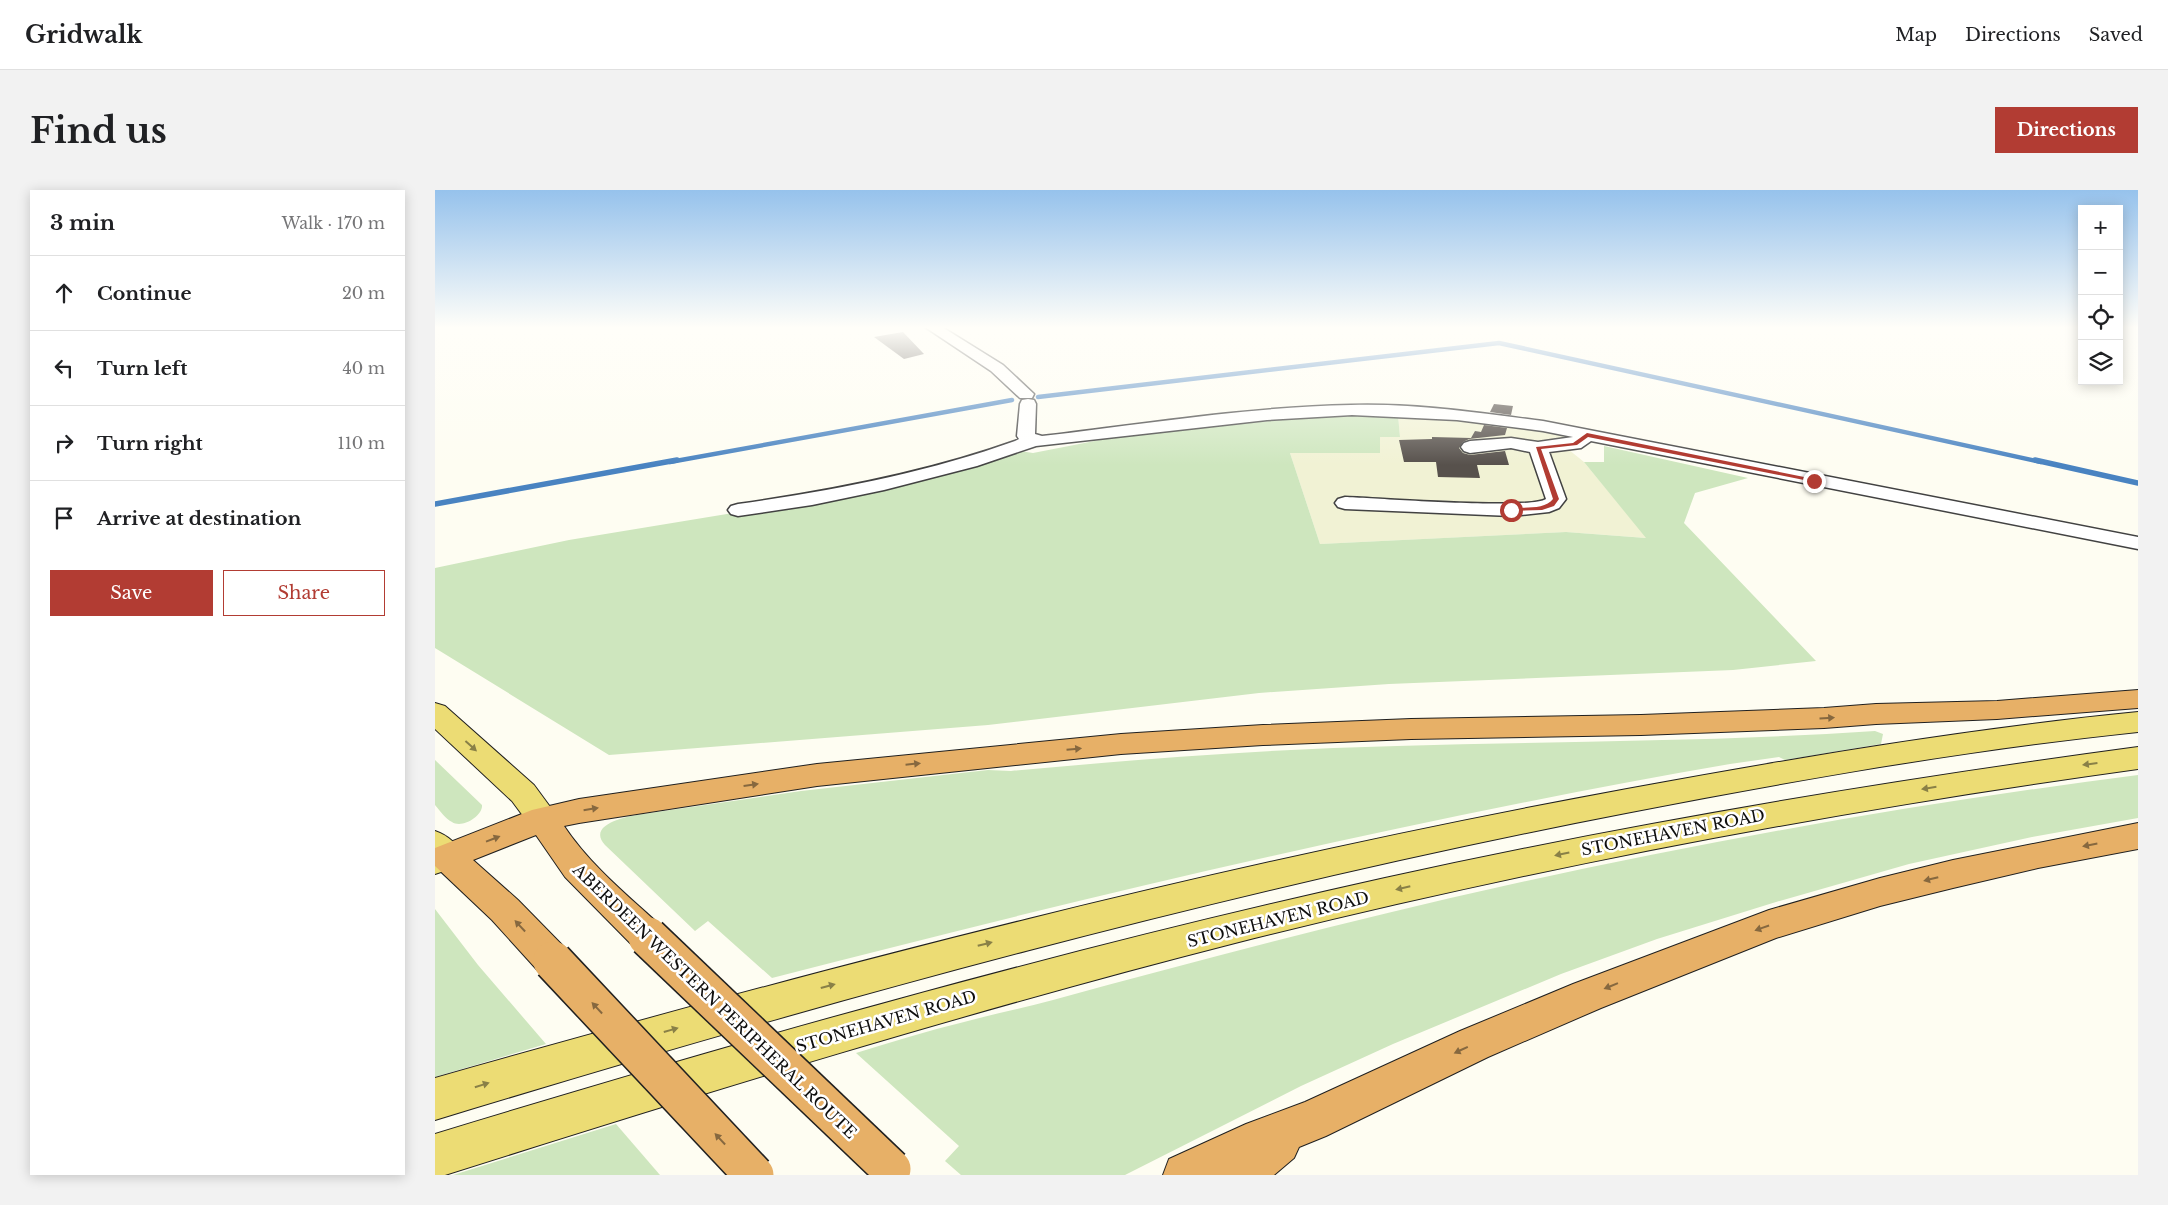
<!DOCTYPE html>
<meta charset="utf-8">
<style>
:root{--surface:#fff;--page:#f2f2f2;--text:#202124;--muted:#757577;--line:#e0e0e0;--accent:#b23c33}
body{margin:0;font-family:"Libre Baskerville",serif;background:var(--page);color:var(--text)}
.controls{position:absolute;right:15px;top:15px;display:grid;overflow:hidden;border-radius:0px;box-shadow:0 2px 12px #0003}
.controls button{width:45px;height:45px;display:grid;place-items:center;padding:0;border:0;border-bottom:1px solid var(--line);background:var(--surface);color:var(--text);font:25px sans-serif}
.stop{position:absolute;width:15px;height:15px;margin:-11px;border:4px solid #b23c33;border-radius:50%;background:#fff}
.stop.end{background:#b23c33;border-color:#fff;box-shadow:0 1px 5px #0008}
.list{margin:0;padding:0;list-style:none}
h2{display:flex;justify-content:space-between;align-items:center;height:65px;margin:0;padding:0 20px;font-size:21px}
h2 small{font-size:16px;font-weight:400;color:var(--muted)}
.list li{display:grid;grid-template-columns:32px 1fr auto;gap:15px;align-items:center;box-sizing:border-box;height:75px;padding:0 20px;border-top:1px solid var(--line)}
.list b{display:block;font-size:19px;white-space:nowrap}
.list em{font-size:16px;font-style:normal;color:var(--muted)}
.actions{display:flex;gap:10px;padding:15px 20px}
.actions a{flex:1;padding:11px 0;border:1px solid var(--accent);border-radius:0px;text-align:center;font-size:18px;color:var(--accent)}
.actions .main{background:var(--accent);color:#fff}
.icon{flex:none;width:28px;height:28px;fill:none;stroke:currentColor;stroke-width:2;stroke-linecap:round;stroke-linejoin:round}
.map{position:relative;flex:none;width:1703px;height:985px;overflow:hidden;border-radius:0px}
header{display:flex;align-items:center;gap:30px;box-sizing:border-box;height:70px;padding:0 25px;background:var(--surface);border-bottom:1px solid var(--line)}
header strong{font-size:24px}
nav{display:flex;gap:28px;margin-inline-start:auto;font-size:18px}
.intro{display:flex;align-items:center;justify-content:space-between;box-sizing:border-box;height:120px;padding:0 30px}
h1{margin:0;font-size:35px}
.button{padding:12px 22px;border-radius:0px;background:var(--accent);color:#fff;font-size:18px;font-weight:700}
main{display:flex;gap:30px;padding:0 30px}
aside{flex:1;background:var(--surface);border-radius:0px;box-shadow:0 2px 12px #0003}
.map>svg:first-child{display:block}
.farmland{fill:#f1f2d4}
.green{fill:#cee6be}
.lines{fill:none;stroke-linecap:round;stroke-linejoin:round}
.stream-far1{stroke:#4983c1;stroke-width:4.5}
.stream{stroke:#4983c1;stroke-width:5.5}
.building{fill:#57514c}
.minor-casing{stroke:#424242;stroke-width:3}
.major-casing{stroke:#202020;stroke-width:2}
.highway-casing{stroke:#202020;stroke-width:2}
.minor{fill:#fff;fill-rule:evenodd}
.major{fill:#ecdc74;fill-rule:evenodd}
.highway{fill:#e7b067;fill-rule:evenodd}
.highway-bridge-casing{stroke:#202020;stroke-width:42;stroke-linecap:butt}
.highway-bridge{stroke:#e7b067;stroke-width:39}
.oneway{fill:#86683f}
.oneway2{fill:#898047}
.route{fill:#b23c33}
.labels{text-anchor:middle;dominant-baseline:central;stroke-width:5;stroke-linejoin:round;paint-order:stroke}
.near-street-label{font-size:16px;fill:#0f0f0f;stroke:#fff}
</style>
<header>
<strong>Gridwalk</strong>
<nav><a>Map</a><a>Directions</a><a>Saved</a></nav>
</header>
<div class="intro"><h1>Find us</h1><a class="button">Directions</a></div>
<main>
<aside>
<h2>3 min<small>Walk · 170 m</small></h2>
<ul class="list">
<li><svg class="icon" aria-label="ahead" viewBox="0 0 24 24"><path d="M12 20V5M6 11l6-6 6 6"/></svg><div><b>Continue</b></div><em>20 m</em></li>
<li><svg class="icon" aria-label="left" viewBox="0 0 24 24"><path d="M17 20v-9H6M10 6l-5 5 5 5"/></svg><div><b>Turn left</b></div><em>40 m</em></li>
<li><svg class="icon" aria-label="right" viewBox="0 0 24 24"><path d="M7 20v-9h11M14 6l5 5-5 5"/></svg><div><b>Turn right</b></div><em>110 m</em></li>
<li><svg class="icon" aria-label="arrive" viewBox="0 0 24 24"><path d="M6 21V4h12l-3 4 3 4H6"/></svg><div><b>Arrive at destination</b></div></li>
</ul>
<div class="actions"><a class="main">Save</a><a>Share</a></div>
</aside>
<div class="map">
<svg width="1703" height="985" viewBox="0 0 1703 985">
<rect width="100%" height="100%" fill="#fefdf2"/>
<path class="farmland" d="M963,225L1068,234L1115,242L1132,247L1123,251L1149,272L1212,348L1131,342L885,354L855,263H944L945,247H965Z"/>
<g class="green">
<path d="M901,224L963,225L965,247H945V263H855L885,354L1131,342L1211,348L1149,272H1169V256L1313,288L1260,303L1249,333L1381,471L1298,480L954,494L824,503L553,535L174,565L0,458V378L134,350L298,323L585,261L598,263L675,248Z"/>
<path d="M1440,541L1448,544L1446,554L1350,570L1344,567L1295,574C972,630 654,706 337,788L273,731L260,741L170,655C151,634 193,626 208,624L366,601L553,580L576,581C705,569 833,559 962,556C1122,551 1281,552 1440,541Z"/>
<path d="M0,570L47,615C48,626 27,639 17,632C11,629 5,621 0,615Z"/>
<path d="M1703,585V628L1597,647L1474,674L1341,712L1222,749L1126,784L958,854L866,896L690,985H526L510,971L524,956L421,863C457,852 492,841 529,832C558,824 589,818 618,810C769,769 920,729 1073,695C1281,649 1492,612 1703,585Z"/>
<path d="M0,719L43,775L111,854L0,887Z"/>
<path d="M181,934L225,985H18Z"/>
</g>
<g class="lines">
<g class="stream-far1">
<path d="M603,207L1064,153L1606,272"/>
<path d="M235,272L577,210"/>
</g>
<g class="stream">
<path d="M1600,270L1703,293"/>
<path d="M0,314L242,270"/>
</g>
</g>
<g class="building">
<path d="M468,142L489,164L469,169L439,147Z"/>
<path d="M1059,214L1078,216L1076,225L1055,222Z"/>
<path d="M1049,235L1072,238L1070,245L1034,249L1028,252L1024,258L1028,263L1035,265L1070,261L1074,275H1042L1045,288L1003,287L1001,272H969L964,250L997,249V247L1036,248L1040,241L1046,242Z"/>
</g>
<g class="lines">
<g class="minor-casing">
<g id="minor">
<path d="M490,137H507L568,175L599,204L597,208H585L556,181Z"/>
<path d="M593,209L599,210L601,214L600,244L607,246C709,234 813,217 916,215C980,213 1045,223 1108,231L1703,347V359L1156,251L1146,258L1114,262L1131,309L1124,318L1114,322L1076,326L910,319L903,317L900,313L903,309L910,307C942,308 1093,320 1111,309L1095,262L1076,258L1035,263L1029,261L1026,257L1029,253L1035,251L1076,248L1103,252L1138,247L1108,241L1022,230L917,225L832,230L601,256L542,276L449,300L377,315L303,326L296,324L293,320L296,316L303,314C396,301 491,283 580,251L584,249L582,246L585,214L587,210Z"/>
</g>
</g>
<g class="major-casing">
<g id="major">
<path d="M0,513L10,516L99,595L124,629L119,638L108,641L97,638L77,611L0,539Z"/>
<path d="M1703,522V542C1531,560 1361,590 1191,623C788,701 393,810 0,930V888C394,776 789,673 1192,599C1361,568 1531,539 1703,522Z"/>
<path d="M1703,557V579C1399,621 1098,678 800,753C534,821 272,902 10,985H0V944C314,848 630,759 950,688C1199,633 1450,591 1703,557Z"/>
<path d="M0,641C14,646 22,654 29,667L24,676L0,684Z"/>
</g>
</g>
<g class="highway-casing">
<g id="highway">
<path d="M1703,500V518L1562,529L1441,534L1389,538L1206,545L976,549L828,555L686,564L382,596L144,633L129,636C155,675 192,705 226,736L231,747L226,758L213,763L200,758L130,687L101,645L38,670L83,710L131,759L137,771L131,783L118,787L105,783L57,730L0,676V658L97,620L144,609L382,574L686,544L828,535L976,529L1206,525L1389,518L1441,514L1562,511Z"/>
<path d="M1703,633V659L1603,678L1518,698L1445,716L1341,748L1166,818L1053,867L891,946L864,957L859,968L839,985H728L734,969L811,934L870,912L1025,841L1138,794L1334,720L1445,688L1518,670Z"/>
</g>
</g>
<use href="#minor" class="minor"/>
<use href="#major" class="major"/>
<use href="#highway" class="highway"/>
<g class="highway-bridge-casing">
<g id="highway-bridge">
<path d="M213,747L456,979"/>
<path d="M118,771L319,985"/>
</g>
</g>
<use href="#highway-bridge" class="highway-bridge"/>
</g>
<defs><path id="oneway-solid" d="M-6-.8H1V-3.2L6.5 0L1 3.2V.8H-6Z" transform="scale(1.25)"/></defs>
<g class="oneway">
<use href="#oneway-solid" transform="translate(1392 528) rotate(-4)"/>
<use href="#oneway-solid" transform="translate(639 559) rotate(-5)"/>
<use href="#oneway-solid" transform="translate(478 574) rotate(-6)"/>
<use href="#oneway-solid" transform="translate(316 595) rotate(-8)"/>
<use href="#oneway-solid" transform="translate(156 619) rotate(-9)"/>
<use href="#oneway-solid" transform="translate(58 649) rotate(-21)"/>
<use href="#oneway-solid" transform="translate(1655 655) rotate(169)"/>
<use href="#oneway-solid" transform="translate(1496 689) rotate(166)"/>
<use href="#oneway-solid" transform="translate(85 736) rotate(-133)"/>
<use href="#oneway-solid" transform="translate(1327 738) rotate(161)"/>
<use href="#oneway-solid" transform="translate(1176 796) rotate(158)"/>
<use href="#oneway-solid" transform="translate(162 818) rotate(-133)"/>
<use href="#oneway-solid" transform="translate(1026 860) rotate(155)"/>
<use href="#oneway-solid" transform="translate(285 949) rotate(-133)"/>
</g>
<g class="oneway2">
<use href="#oneway-solid" transform="translate(36 556) rotate(42)"/>
<use href="#oneway-solid" transform="translate(1655 574) rotate(173)"/>
<use href="#oneway-solid" transform="translate(1494 598) rotate(171)"/>
<use href="#oneway-solid" transform="translate(1127 664) rotate(168)"/>
<use href="#oneway-solid" transform="translate(968 698) rotate(167)"/>
<use href="#oneway-solid" transform="translate(550 754) rotate(-14)"/>
<use href="#oneway-solid" transform="translate(393 796) rotate(-15)"/>
<use href="#oneway-solid" transform="translate(236 840) rotate(-16)"/>
<use href="#oneway-solid" transform="translate(47 895) rotate(-17)"/>
</g>
<linearGradient id="sky" x2="0" y2="1"><stop stop-color="#96c2ec"/><stop offset="0.5" stop-color="#fffef9"/><stop offset="1" stop-color="#fffef9" stop-opacity="0"/></linearGradient>
<rect width="1703" height="275" fill="url(#sky)"/>
<path class="route" d="M1152,243L1379,289L1382,291L1379,292L1153,247L1142,255L1106,259L1124,309L1119,316L1107,320L1074,321L1073,320L1076,318C1088,317 1110,320 1118,309L1101,257L1138,253Z"/>
<g class="labels">
<g class="near-street-label">
<text transform="translate(1238 642) rotate(-11)">STONEHAVEN ROAD</text>
<text transform="translate(843 729) rotate(-14)">STONEHAVEN ROAD</text>
<text transform="translate(280 811) rotate(44)">ABERDEEN WESTERN PERIPHERAL ROUTE</text>
<text transform="translate(451 831) rotate(-16)">STONEHAVEN ROAD</text>
</g>
</g>
</svg>
<div class="controls">
<button>+</button>
<button>−</button>
<button><svg class="icon" aria-label="locate" viewBox="0 0 24 24"><circle cx="12" cy="12" r="6"/><path d="M12 2v4M12 18v4M2 12h4M18 12h4"/></svg></button>
<button><svg class="icon" aria-label="layers" viewBox="0 0 24 24"><path d="M12 4l9 5-9 5-9-5zM3 14l9 5 9-5"/></svg></button>
</div>
<div class="stop" style="left:1076px;top:320px"></div>
<div class="stop end" style="left:1379px;top:291px"></div>
</div>
</main>
